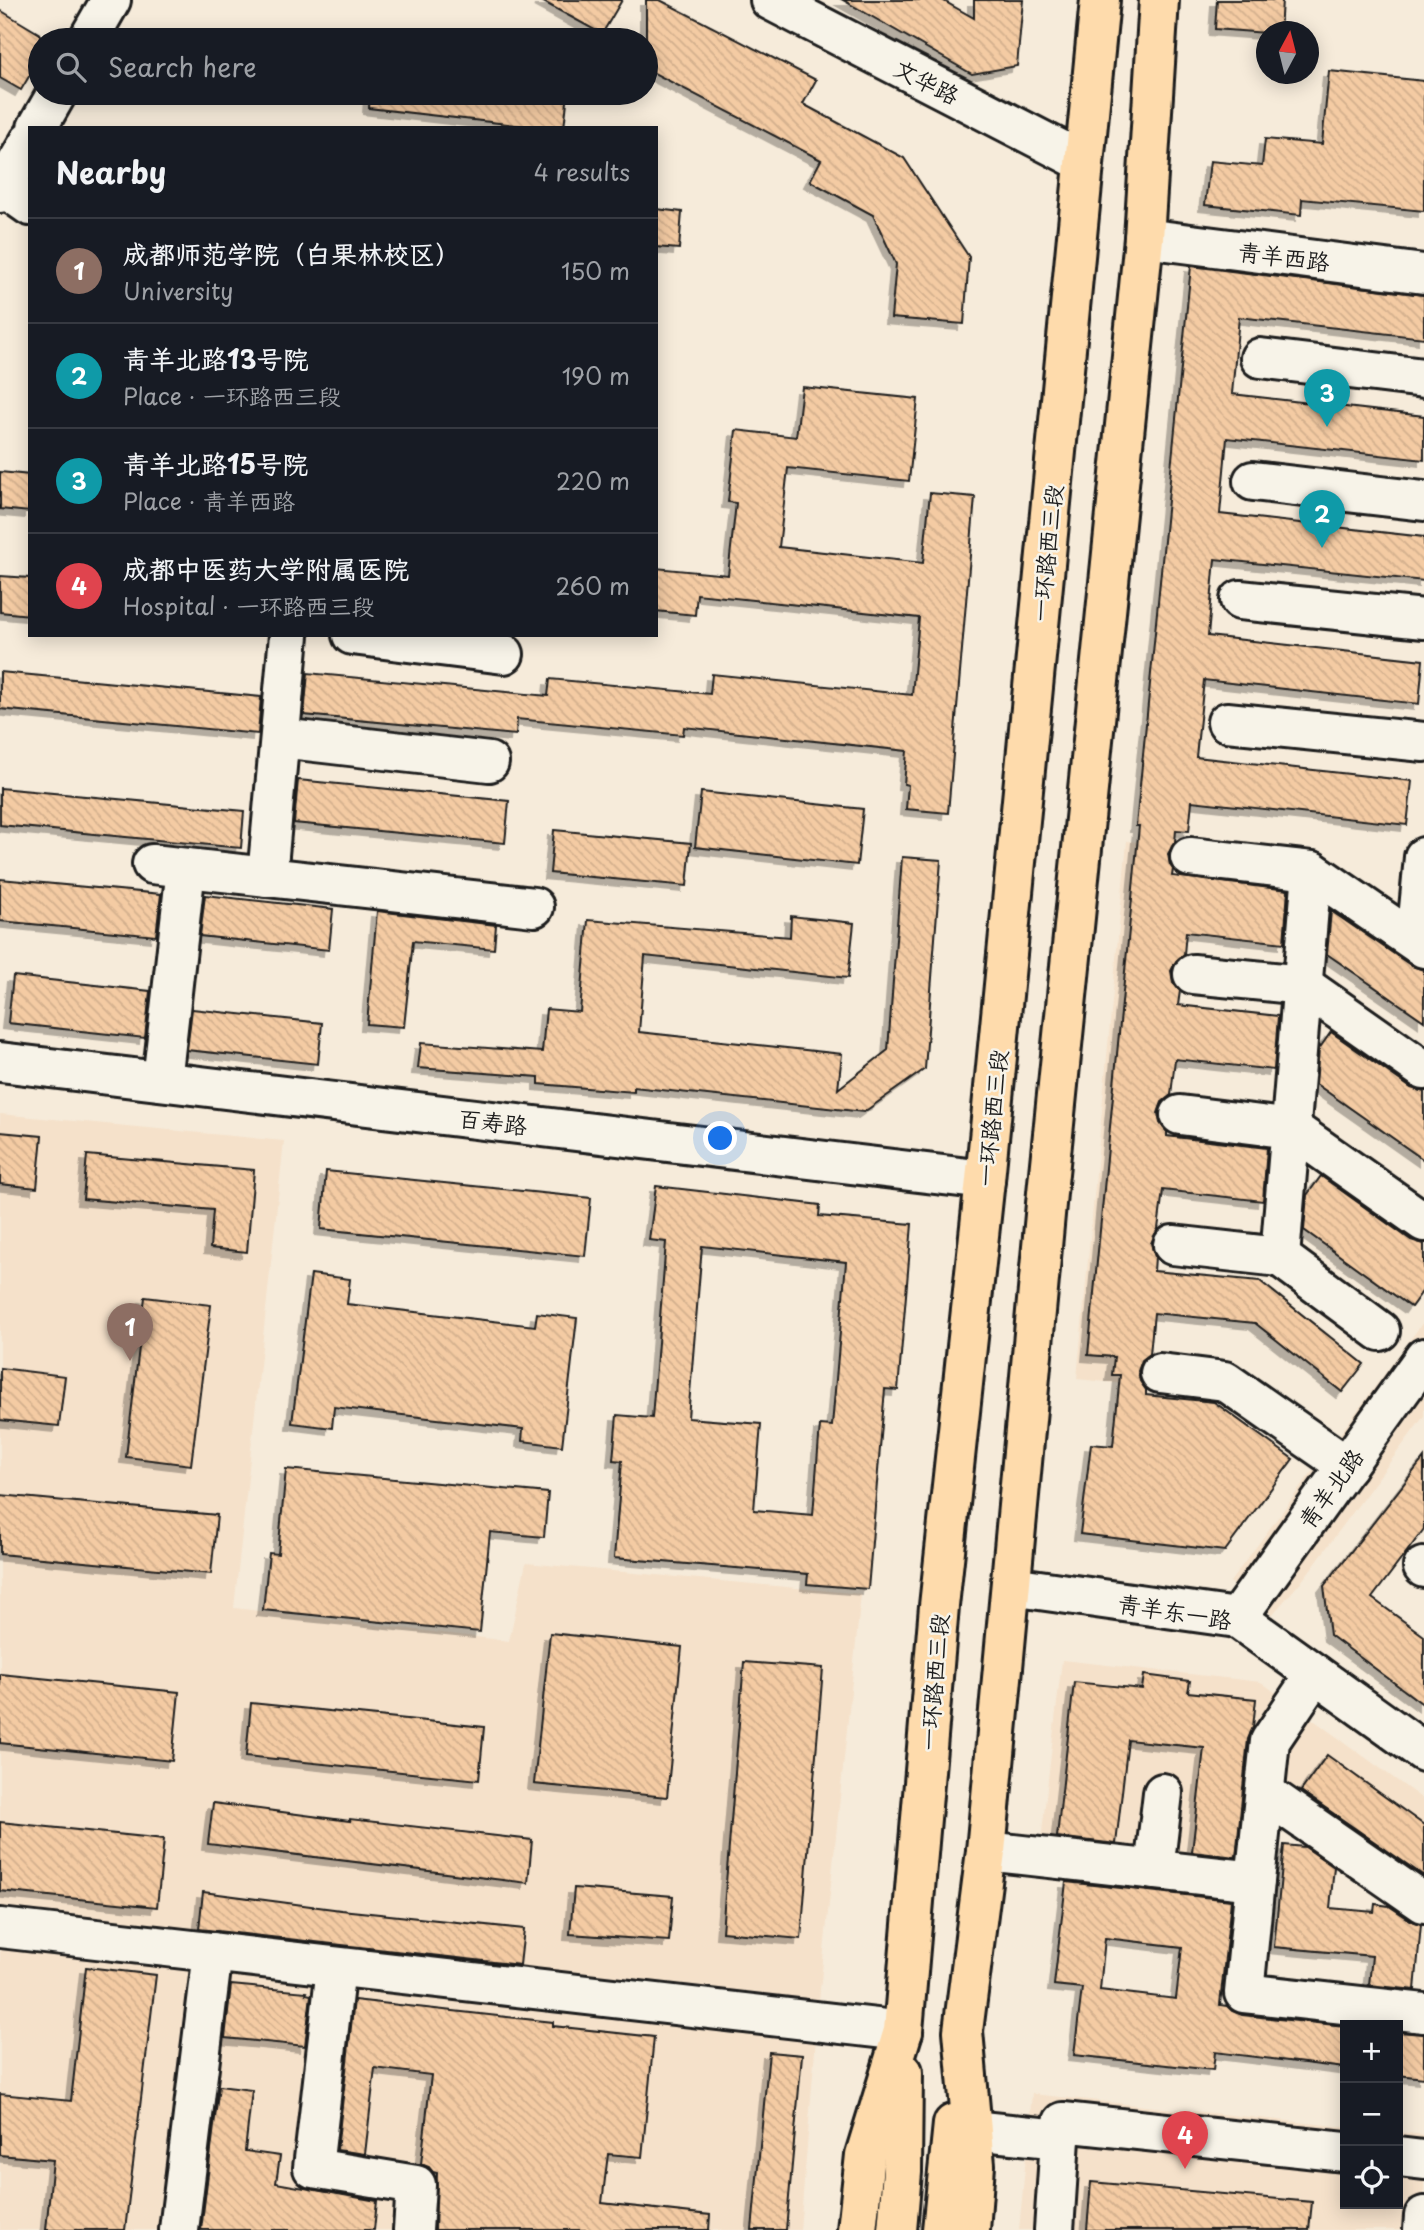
<!DOCTYPE html>
<meta charset="utf-8">
<style>
:root{--surface:#171b24;--page:#20242c;--text:#f1f3f6;--muted:#9ea1a6;--line:#363941;--accent:#1a73e8}
body{margin:0;font-family:"Playpen Sans","LXGW WenKai TC",sans-serif;background:var(--page);color:var(--text)}
.controls{position:absolute;right:21px;bottom:21px;display:grid;overflow:hidden;border-radius:0px;box-shadow:0 4px 18px #0003}
.controls button{width:63px;height:63px;display:grid;place-items:center;padding:0;border:0;border-bottom:2px solid var(--line);background:var(--surface);color:var(--text);font:35px sans-serif}
.compass{position:absolute;left:1256px;top:21px;width:63px;height:63px;border-radius:50%;background:var(--surface);box-shadow:0 4px 18px #0003;rotate:7deg}
.you{position:absolute;left:721px;top:1139px;width:24px;height:24px;margin:-18px;border:5px solid #fff;border-radius:50%;background:#1a73e8;box-shadow:0 0 0 10px #1a73e833}
.badge{display:grid;place-items:center;width:46px;height:46px;border-radius:50%;background:var(--accent);color:#fff;font-size:23px;font-weight:700}
.pin{position:absolute;translate:-50% -58px;filter:drop-shadow(0 2px 4px #0008)}
.pin::after{content:'';position:absolute;top:37px;width:24px;height:21px;background:inherit;clip-path:polygon(0 0,100% 0,50% 100%)}
.list{margin:0;padding:0;list-style:none}
h2{display:flex;justify-content:space-between;align-items:center;height:91px;margin:0;padding:0 28px;font-size:30px}
h2 small{font-size:23px;font-weight:400;color:var(--muted)}
.list li{display:grid;grid-template-columns:46px 1fr auto;gap:21px;align-items:center;box-sizing:border-box;height:105px;padding:0 28px;border-top:2px solid var(--line)}
.list b{display:block;font-size:26px;white-space:nowrap}
.list p{margin:0;font-size:23px;white-space:nowrap;color:var(--muted)}
.list em{font-size:23px;font-style:normal;color:var(--muted)}
.icon{flex:none;width:38px;height:38px;fill:none;stroke:currentColor;stroke-width:2;stroke-linecap:round;stroke-linejoin:round}
.map{position:relative;flex:none;width:1424px;height:2230px;overflow:hidden}
.search{position:absolute;background:var(--surface);box-shadow:0 4px 18px #0003;left:28px;top:28px;width:630px;height:77px;display:flex;align-items:center;gap:18px;box-sizing:border-box;padding:0 24px;border-radius:38px;color:var(--muted);font-size:26px}
.panel{position:absolute;background:var(--surface);box-shadow:0 4px 18px #0003;left:28px;top:126px;width:630px;height:511px;border-radius:0px}
.map>svg:first-child{display:block}
.built{fill:#f5e1ca}
.building{fill:url(#building-back-hatch);stroke:#1c1c1c;stroke-width:2;fill-rule:evenodd;filter:url(#shadow)}
.lines{fill:none;stroke-linecap:round;stroke-linejoin:round}
.minor-casing{stroke:#1c1c1c;stroke-width:44}
.major-casing{stroke:#1c1c1c;stroke-width:44}
.minor{stroke:#f7f3e8;stroke-width:38}
.major{stroke:#fedbac;stroke-width:38}
.labels{text-anchor:middle;dominant-baseline:central;stroke-width:5;stroke-linejoin:round;paint-order:stroke}
.street-label{font-size:23px;fill:#1c1c1c;stroke:#f7f3e8}
</style>
<div class="map">
<svg width="1424" height="2230" viewBox="0 0 1424 2230">
<defs>
<pattern id="building-back-hatch" width="6" height="6" patternUnits="userSpaceOnUse" patternTransform="scale(1.75)"><rect width="6" height="6" fill="#f4cba3"/><path d="M-1 5l2 2M0 0l6 6M5-1l2 2" fill="none" stroke="#d1ae8c"/></pattern>
<filter id="shadow"><feDropShadow dx="-6" dy="6" stdDeviation="0" flood-color="#0004"/></filter>
</defs>
<rect width="100%" height="100%" fill="#f6ebda"/>
<filter id="ink" filterUnits="userSpaceOnUse"><feTurbulence type="fractalNoise" baseFrequency=".0143" numOctaves="2"/><feDisplacementMap in="SourceGraphic" scale="14" xChannelSelector="R" yChannelSelector="G"/><feConvolveMatrix kernelMatrix="1 2 1 2 8 2 1 2 1" color-interpolation-filters="sRGB"/></filter>
<g filter="url(#ink)">
<g class="built">
<path d="M1127,841L1177,846L1126,1384L1077,1379Z"/>
<path d="M0,1114L284,1141L234,1608L509,1641L526,1563L861,1594L820,1990L800,2230H0Z"/>
<path d="M1424,1321V1416L1305,1577L1272,1615L1230,1582Z"/>
<path d="M1062,1660L1261,1682L1424,1800V1903L1265,1793L1255,1881L1039,1857Z"/>
<path d="M1032,2094L1345,2127V2204H1398V2132L1424,2135V2230H1019Z"/>
</g>
<g class="building">
<path d="M540,0H622L602,34Z"/>
<path d="M646,0H660L816,80L803,104L904,158L969,257L964,324L891,318L896,264L873,215L810,181L821,160L646,69Z"/>
<path d="M843,0H942L974,18V0H1023L1017,66L972,74Z"/>
<path d="M1217,0H1282L1280,32H1266V33L1215,29Z"/>
<path d="M0,10L40,34V58L21,90L0,78Z"/>
<path d="M1329,71L1424,81V211L1302,199L1301,215L1205,205L1210,161L1262,166L1265,139L1322,144Z"/>
<path d="M370,93H568L564,128H542L369,108Z"/>
<path d="M656,209L682,212L679,249L656,247Z"/>
<path d="M1191,266L1424,295V338L1239,317L1232,394L1424,416V460L1227,438L1220,514L1424,537V581L1215,559L1208,636L1423,660L1419,704L1204,680L1196,757L1412,781L1407,825L1192,801L1189,831L1176,830L1175,842L1168,854L1170,865L1173,869L1172,876L1288,890L1284,943L1186,932L1184,954L1176,961L1171,971L1173,982L1180,991L1178,1005L1278,1016L1274,1070L1175,1059L1171,1095L1162,1102L1158,1113L1160,1123L1167,1132V1136L1267,1148L1263,1201L1163,1190L1158,1229L1151,1243L1155,1257L1154,1271L1260,1281L1364,1364L1342,1392L1255,1323L1154,1313L1150,1354L1142,1360L1138,1371L1140,1381L1146,1390V1395L1214,1402L1293,1459L1225,1551L1080,1534L1091,1444L1113,1446L1120,1375H1112L1114,1357L1088,1355L1139,826H1136Z"/>
<path d="M802,387L918,399L909,481L788,468L779,547L923,563L930,493L975,497L948,813L906,809L908,785L904,784L907,751L684,727L683,735L517,719L516,735L304,715L308,673L548,696L550,679L710,694L712,674L912,695L919,618L697,594L695,615L656,611V568L728,575L736,503L728,502L736,430L796,437Z"/>
<path d="M0,472L30,475V512L0,509Z"/>
<path d="M0,576L30,578V615L0,612Z"/>
<path d="M0,672L261,697L258,734L0,709Z"/>
<path d="M298,780L509,801L505,843L294,823Z"/>
<path d="M0,788L244,811L241,848L0,825Z"/>
<path d="M701,792L863,809L857,865L695,847Z"/>
<path d="M554,830L691,843L687,886L550,873Z"/>
<path d="M902,857L941,860L925,1069L864,1112L634,1087V1092L539,1084V1077L418,1068L421,1043L542,1052L546,1009L580,1012L588,920L790,937L791,916L854,923L848,978L645,956L639,1032L842,1054L838,1089L888,1050Z"/>
<path d="M0,879L161,894L156,936L0,921Z"/>
<path d="M205,895L333,909L329,950L200,936Z"/>
<path d="M377,911L496,925L494,949L413,941L404,1027L367,1024Z"/>
<path d="M1331,911L1412,966L1424,970V1021L1327,954Z"/>
<path d="M13,976L150,991L145,1038L8,1023Z"/>
<path d="M192,1009L322,1023L318,1064L187,1050Z"/>
<path d="M1331,1032L1411,1088L1424,1092V1160L1316,1084L1319,1049Z"/>
<path d="M0,1132L42,1136L37,1188L0,1184Z"/>
<path d="M87,1155L254,1170L247,1252L210,1248L213,1210L83,1199Z"/>
<path d="M326,1171L591,1198L585,1256L321,1229Z"/>
<path d="M1321,1176L1411,1240L1424,1244V1289L1411,1307L1304,1230L1307,1195Z"/>
<path d="M656,1186L820,1205L819,1216L912,1224L898,1390L885,1389L868,1589L807,1584L808,1574L614,1558L622,1461L613,1460L617,1415L652,1418L666,1242L649,1240ZM702,1246L846,1262L832,1426L820,1425L813,1515L754,1510L761,1424L688,1418Z"/>
<path d="M311,1274L350,1279L347,1304L535,1326L537,1313L577,1318L562,1446L522,1441L523,1429L334,1407L332,1428L292,1423Z"/>
<path d="M145,1297L211,1305L191,1465L126,1457Z"/>
<path d="M0,1368L65,1376L59,1426L0,1420Z"/>
<path d="M1424,1458V1529L1372,1598L1424,1636V1705L1330,1635L1324,1586Z"/>
<path d="M286,1469L548,1493L544,1537L490,1532L480,1632L263,1610L269,1553L278,1554Z"/>
<path d="M0,1495L217,1515L211,1574L0,1554Z"/>
<path d="M550,1633L682,1647L667,1797L534,1784Z"/>
<path d="M744,1662L823,1668L801,1939L722,1932Z"/>
<path d="M0,1674L179,1692L172,1761L0,1743Z"/>
<path d="M1144,1675L1190,1681L1188,1692L1256,1699L1253,1727L1248,1739L1236,1857L1192,1852L1204,1748L1128,1740L1116,1844L1057,1837L1074,1682L1142,1689Z"/>
<path d="M251,1703L484,1727L479,1780L246,1756Z"/>
<path d="M1327,1755L1424,1825V1876L1301,1791Z"/>
<path d="M213,1803L350,1821V1819L532,1840L528,1883L208,1844Z"/>
<path d="M0,1822L164,1839L157,1907L0,1891Z"/>
<path d="M1284,1845L1305,1847L1334,1867L1330,1908L1374,1912L1375,1904L1389,1906L1412,1921L1421,1924L1415,1990L1369,1985L1372,1956L1274,1947Z"/>
<path d="M1066,1882L1231,1900L1220,2005L1227,2006L1232,2011L1242,2015L1345,2026V2068L1215,2052L1213,2070L1074,2055L1082,1988L1054,1985ZM1105,1938L1182,1947L1176,1999L1100,1990Z"/>
<path d="M574,1888L673,1896L669,1941L570,1934Z"/>
<path d="M203,1892L341,1910L524,1929L520,1965L199,1929Z"/>
<path d="M86,1967L156,1975L125,2230H46L53,2160L0,2155V2094L71,2101Z"/>
<path d="M231,1985L307,1992L306,1994L311,1995L305,2046L225,2038Z"/>
<path d="M354,2000L553,2022V2026L654,2037L642,2157L608,2154L602,2203L710,2215L709,2230H435L437,2173L433,2172L429,2167L421,2164L431,2075L375,2068L365,2154L337,2150Z"/>
<path d="M1398,2032L1424,2034V2078L1398,2075Z"/>
<path d="M769,2052L802,2055L786,2230H752Z"/>
<path d="M219,2086L252,2090L245,2151L280,2156L276,2183L377,2201L374,2230H201Z"/>
<path d="M1091,2182L1312,2202L1309,2230H1087Z"/>
</g>
<g class="lines">
<g class="minor-casing">
<g id="minor">
<path d="M770,0L1084,162"/>
<path d="M88,40L111,0"/>
<path d="M37,128L57,93"/>
<path d="M3,187L30,206"/>
<path d="M0,193L30,141"/>
<path d="M1144,238L1424,274"/>
<path d="M1260,358L1424,378"/>
<path d="M1253,481L1424,501"/>
<path d="M1240,600L1424,619"/>
<path d="M352,635L504,654"/>
<path d="M1227,722L1424,742"/>
<path d="M280,738L489,762"/>
<path d="M1190,857L1312,871"/>
<path d="M1424,857L1419,909L1424,913"/>
<path d="M152,864L534,907"/>
<path d="M267,877L289,635"/>
<path d="M1193,974L1303,985L1424,1070"/>
<path d="M0,1062L985,1180"/>
<path d="M162,1081L186,868"/>
<path d="M1180,1115L1292,1129L1424,1222"/>
<path d="M1173,1245L1280,1257L1380,1331"/>
<path d="M1280,1257L1312,871L1424,948"/>
<path d="M1160,1373L1225,1381L1347,1466"/>
<path d="M1423,1567L1424,1568"/>
<path d="M1011,1586L1237,1618L1424,1752"/>
<path d="M1237,1618L1424,1358"/>
<path d="M1265,1793L1424,1903"/>
<path d="M986,1851L1255,1881L1270,1741L1315,1674"/>
<path d="M1154,1870L1163,1793"/>
<path d="M1255,1881L1244,1993L1424,2013"/>
<path d="M0,1928L903,2031"/>
<path d="M336,1967L313,2168L416,2185L413,2230"/>
<path d="M972,2130L1060,2139L1054,2230"/>
<path d="M1060,2139L1063,2122L1345,2152"/>
<path d="M1398,2157L1424,2160"/>
<path d="M179,2230L213,1952"/>
<path d="M1423,2230L1424,2216"/>
</g>
</g>
<g class="major-casing">
<g id="major">
<path d="M857,2230L865,2155L903,2031L939,1606L985,1180L1100,0"/>
<path d="M897,2230L902,2172L903,2072"/>
<path d="M942,2230L953,2124"/>
<path d="M970,2230L975,2165L963,2031L986,1851L1047,1193L1144,238L1159,0"/>
</g>
</g>
<use href="#minor" class="minor"/>
<use href="#major" class="major"/>
</g>
</g>
<g class="labels">
<g class="street-label">
<text transform="translate(927 81) rotate(27)">文华路</text>
<text transform="translate(1284 256) rotate(7)">青羊西路</text>
<text transform="translate(1046 553) rotate(-84)">一环路西三段</text>
<text transform="translate(991 1118) rotate(-84)">一环路西三段</text>
<text transform="translate(493 1121) rotate(7)">百寿路</text>
<text transform="translate(1330 1488) rotate(-54)">青羊北路</text>
<text transform="translate(1175 1611) rotate(9)">青羊东一路</text>
<text transform="translate(933 1682) rotate(-85)">一环路西三段</text>
</g>
</g>
</svg>
<div class="controls">
<button>+</button>
<button>−</button>
<button><svg class="icon" aria-label="locate" viewBox="0 0 24 24"><circle cx="12" cy="12" r="6"/><path d="M12 2v4M12 18v4M2 12h4M18 12h4"/></svg></button>
</div>
<svg class="compass" viewBox="-18 -18 36 36"><path d="M0-13l5 13h-10z" fill="#e53935"/><path d="M0 13l5-13h-10z" fill="#9ea1a6"/></svg>
<div class="you"></div>
<div class="pin badge" style="left:130px;top:1361px;background:#8d6e63">1</div>
<div class="pin badge" style="left:1322px;top:548px;background:#0f9aa8">2</div>
<div class="pin badge" style="left:1327px;top:427px;background:#0f9aa8">3</div>
<div class="pin badge" style="left:1185px;top:2169px;background:#e0444e">4</div>
<div class="search"><svg class="icon" aria-label="search" viewBox="0 0 24 24"><circle cx="10" cy="10" r="6"/><path d="M15 15l6 6"/></svg>Search here</div>
<section class="panel">
<h2>Nearby<small>4 results</small></h2>
<ul class="list">
<li><span class="badge" style="background:#8d6e63">1</span><div><b>成都师范学院（白果林校区）</b><p>University</p></div><em>150 m</em></li>
<li><span class="badge" style="background:#0f9aa8">2</span><div><b>青羊北路13号院</b><p>Place · 一环路西三段</p></div><em>190 m</em></li>
<li><span class="badge" style="background:#0f9aa8">3</span><div><b>青羊北路15号院</b><p>Place · 青羊西路</p></div><em>220 m</em></li>
<li><span class="badge" style="background:#e0444e">4</span><div><b>成都中医药大学附属医院</b><p>Hospital · 一环路西三段</p></div><em>260 m</em></li>
</ul>
</section>
</div>
